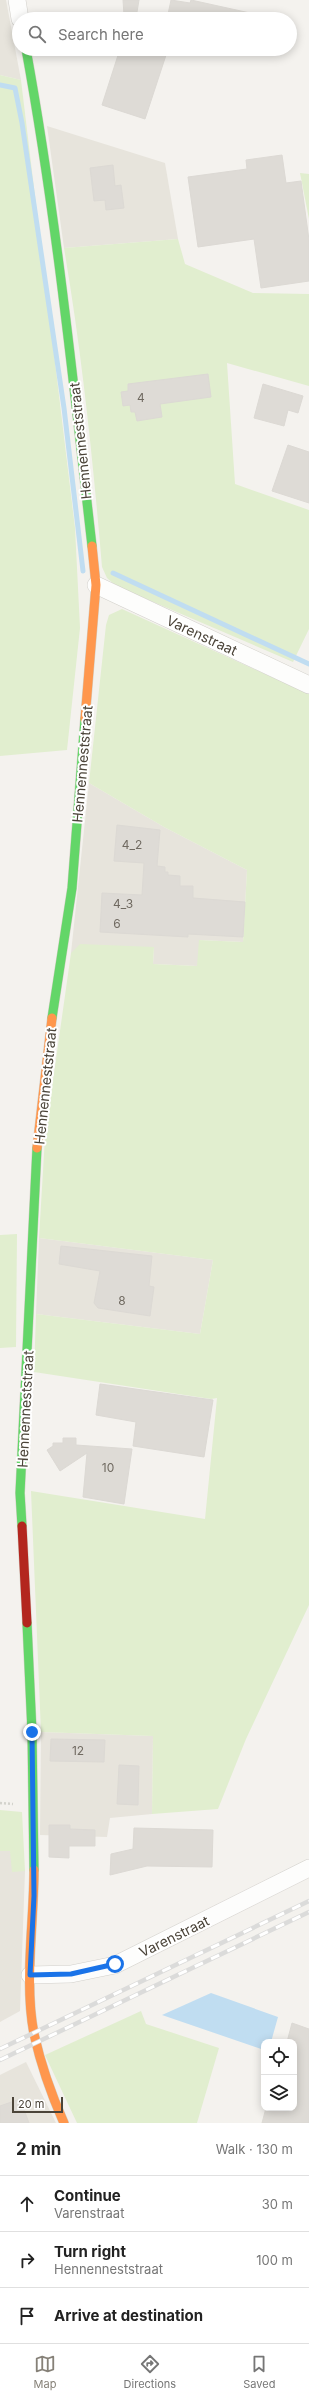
<!DOCTYPE html>
<meta charset="utf-8">
<style>
:root{--surface:#fff;--page:#f6f6f6;--text:#222;--muted:#767676;--line:#e0e0e0;--accent:#868178}
body{margin:0;font-family:Inter,sans-serif;background:var(--page);color:var(--text)}
.controls{position:absolute;right:12px;bottom:12px;display:grid;overflow:hidden;border-radius:8px;box-shadow:0 2px 10px #0003}
.controls button{width:36px;height:36px;display:grid;place-items:center;padding:0;border:0;border-bottom:1px solid var(--line);background:var(--surface);color:var(--text);font:20px sans-serif}
.scale{position:absolute;left:12px;bottom:10px;width:51px;box-sizing:border-box;padding-left:4px;border:2px solid #4b4439;border-top:0;font-size:11px;line-height:14px;white-space:nowrap;color:#4b4439;-webkit-text-stroke:3px #fff;paint-order:stroke}
.stop{position:absolute;width:12px;height:12px;margin:-9px;border:3px solid #1a73e8;border-radius:50%;background:#fff}
.stop.end{background:#1a73e8;border-color:#fff;box-shadow:0 1px 4px #0008}
.list{margin:0;padding:0;list-style:none}
h2{display:flex;justify-content:space-between;align-items:center;height:52px;margin:0;padding:0 16px;font-size:17px}
h2 small{font-size:13px;font-weight:400;color:var(--muted)}
.list li{display:grid;grid-template-columns:26px 1fr auto;gap:12px;align-items:center;box-sizing:border-box;height:56px;padding:0 16px;border-top:1px solid var(--line)}
.list b{display:block;font-size:15px;white-space:nowrap}
.list p{margin:0;font-size:13px;white-space:nowrap;color:var(--muted)}
.list em{font-size:13px;font-style:normal;color:var(--muted)}
.icon{flex:none;width:22px;height:22px;fill:none;stroke:currentColor;stroke-width:2;stroke-linecap:round;stroke-linejoin:round}
.map{position:relative;flex:none;width:309px;height:2123px;overflow:hidden}
.search{position:absolute;background:var(--surface);box-shadow:0 2px 10px #0003;left:12px;right:12px;top:12px;height:44px;display:flex;align-items:center;gap:10px;box-sizing:border-box;padding:0 14px;border-radius:22px;color:var(--muted);font-size:15px}
.sheet{height:220px;background:var(--surface)}
nav{display:flex;justify-content:space-around;align-items:center;box-sizing:border-box;height:56px;border-top:1px solid var(--line);background:var(--surface);font-size:11px;color:var(--muted)}
nav a{display:grid;justify-items:center;gap:2px}
nav .on{color:var(--accent)}
.map>svg:first-child{display:block}
.residential{fill:#e7e4dc}
.green{fill:#e1eecf}
.water{fill:#c0ddf1}
.lines{fill:none;stroke-linecap:round;stroke-linejoin:round}
.stream{stroke:#c0ddf1;stroke-width:5}
.building{fill:#dedbd6;stroke:#dcd9d4}
.street-casing{stroke:#d2d0cb;stroke-width:18}
.fast-casing{stroke:#d3cfc5;stroke-width:10}
.slow-casing{stroke:#d3cfc5;stroke-width:10}
.jam-casing{stroke:#d3cfc5;stroke-width:10}
.path{stroke:#d3d2cc;stroke-width:2.5;stroke-dasharray:2 2;stroke-linecap:butt}
.street{stroke:#fdfdfc;stroke-width:17}
.fast{stroke:#63d668;stroke-width:9}
.slow{stroke:#ff974d;stroke-width:9}
.jam{stroke:#b3261e;stroke-width:9}
.rail-casing{stroke:#dbdbda;stroke-width:4.5}
.rail{stroke:#fff;stroke-width:3;stroke-dasharray:9;stroke-linecap:butt}
.route{stroke:#1a73e8;stroke-width:5}
.labels{text-anchor:middle;dominant-baseline:central;stroke-width:4;stroke-linejoin:round;paint-order:stroke}
.number-label{font-size:12px;fill:#706a61}
.street-label{font-size:14px;fill:#4b4439;stroke:#fff}
</style>
<div class="map">
<svg width="309" height="2123" viewBox="0 0 309 2123">
<rect width="100%" height="100%" fill="#f4f2ee"/>
<g class="residential">
<path d="M0,0H6L21,80L0,75Z"/>
<path d="M47,126L165,163L178,239L64,248Z"/>
<path d="M89,783L164,827L247,870L243,942L200,940L198,966L153,964L154,947L71,953Z"/>
<path d="M39,1238L213,1260L200,1334L36,1314Z"/>
<path d="M41,1732L153,1736L152,1814L110,1818L107,1837L40,1835Z"/>
<path d="M0,1851H10L25,1871L20,2011L0,2022Z"/>
<path d="M26,2062L56,2123H0V2075Z"/>
</g>
<g class="green">
<path d="M0,75L21,80L75,528L80,628L67,750L0,756Z"/>
<path d="M300,173L309,174V219Z"/>
<path d="M178,239L185,264L253,293L309,294V386L227,363L235,484L309,510V629L293,662L116,586L107,578L102,567C93,460 82,354 64,248Z"/>
<path d="M122,609L309,694V1605L246,1739L218,1809L152,1814L153,1736L41,1732L31,1491L205,1519L217,1398L211,1399L34,1372L36,1314L200,1334L213,1260L39,1238L45,1137L71,953L80,944L154,947L153,964L197,966L199,940L243,942L247,870L164,827L89,783L106,625L109,615Z"/>
<path d="M17,1234L16,1347L0,1348V1235Z"/>
<path d="M0,1810L22,1812L25,1871L12,1872L10,1851H0Z"/>
<path d="M141,2011L146,2024L219,2048L197,2123H77L45,2055Z"/>
</g>
<path class="water" d="M211,1993L278,2017L271,2042H264V2050L162,2015Z"/>
<g class="lines">
<g class="stream">
<path d="M0,85L15,88L22,123L64,408L83,571"/>
<path d="M113,573L309,664"/>
</g>
</g>
<g class="building">
<path d="M123,0H139L136,18L124,15Z"/>
<path d="M171,0L190,3L191,0L250,13L249,19H167Z"/>
<path d="M120,49H168L145,119L102,105Z"/>
<path d="M282,155L286,183L301,181L309,240V281L261,288L254,239L198,247L188,177L247,169L246,160Z"/>
<path d="M113,165L115,186L121,185L124,208L106,210L105,200L94,201L90,168Z"/>
<path d="M208,374L211,397L160,404L162,417L137,421L135,412H131L130,405L123,406L121,392L128,391V384Z"/>
<path d="M263,384L303,396L298,413L288,410L284,426L254,418Z"/>
<path d="M288,445L309,452V503L272,491Z"/>
<path d="M117,825L160,830L157,866L165,867V872H168V875L180,876V886H193V898L245,902L243,937L188,934V937L100,932L102,893L142,895L144,863L114,861Z"/>
<path d="M61,1246L152,1256L149,1286L154,1287L150,1316L98,1308L94,1303L100,1271L59,1264Z"/>
<path d="M100,1384L213,1400L204,1457L133,1446L136,1422L96,1415Z"/>
<path d="M63,1438H76V1445L132,1449L124,1504L83,1497L87,1453L60,1471L47,1450L53,1446V1443H63Z"/>
<path d="M51,1739L105,1740L104,1762L50,1761Z"/>
<path d="M119,1765L139,1766L138,1805L117,1804Z"/>
<path d="M49,1825H70V1829L95,1830V1846H69V1858L49,1857Z"/>
<path d="M134,1828L213,1830L212,1867L147,1866L110,1875L111,1854L133,1849Z"/>
<path d="M292,2023L309,2029V2123H262L266,2108H294V2042H287Z"/>
<path d="M20,2099L29,2123H0V2106Z"/>
</g>
<g class="lines">
<g class="street-casing">
<g id="street">
<path d="M17,0L20,19"/>
<path d="M96,585L309,685"/>
<path d="M30,1975L71,1974L115,1965L309,1868"/>
</g>
</g>
<g class="fast-casing">
<g id="fast">
<path d="M26,49C56,213 73,380 92,546"/>
<path d="M52,1018L72,888L85,719"/>
<path d="M22,1526L20,1493L37,1148"/>
<path d="M27,1623L32,1732L34,1870"/>
</g>
</g>
<g class="slow-casing">
<g id="slow">
<path d="M85,719L96,585L92,546"/>
<path d="M37,1148L52,1018"/>
<path d="M34,1870C34,1922 24,1983 34,2034C41,2065 51,2094 64,2123"/>
</g>
</g>
<g class="jam-casing">
<path id="jam" d="M22,1526L27,1623"/>
</g>
<path class="path" d="M0,1803L13,1804"/>
<use href="#street" class="street"/>
<use href="#fast" class="fast"/>
<use href="#slow" class="slow"/>
<use href="#jam" class="jam"/>
<g class="rail-casing">
<g id="rail">
<path d="M0,2049L309,1901"/>
<path d="M0,2060L309,1912"/>
</g>
</g>
<use href="#rail" class="rail"/>
</g>
<g class="lines">
<path class="route" d="M32,1732L34,1896L30,1975L71,1974L115,1964"/>
</g>
<g class="labels">
<g class="number-label">
<text x="141" y="397">4</text>
<text x="132" y="844">4_2</text>
<text x="123" y="903">4_3</text>
<text x="117" y="923">6</text>
<text x="122" y="1300">8</text>
<text x="108" y="1467">10</text>
<text x="78" y="1750">12</text>
</g>
<g class="street-label">
<text transform="translate(80 441) rotate(-96)">Hennenneststraat</text>
<text transform="translate(202 635) rotate(25)">Varenstraat</text>
<text transform="translate(82 764) rotate(-85)">Hennenneststraat</text>
<text transform="translate(45 1086) rotate(-84)">Hennenneststraat</text>
<text transform="translate(25 1409) rotate(-87)">Hennenneststraat</text>
<text transform="translate(174 1936) rotate(-26)">Varenstraat</text>
</g>
</g>
</svg>
<div class="controls">
<button><svg class="icon" aria-label="locate" viewBox="0 0 24 24"><circle cx="12" cy="12" r="6"/><path d="M12 2v4M12 18v4M2 12h4M18 12h4"/></svg></button>
<button><svg class="icon" aria-label="layers" viewBox="0 0 24 24"><path d="M12 4l9 5-9 5-9-5zM3 14l9 5 9-5"/></svg></button>
</div>
<div class="scale">20 m</div>
<div class="stop" style="left:115px;top:1964px"></div>
<div class="stop end" style="left:32px;top:1732px"></div>
<div class="search"><svg class="icon" aria-label="search" viewBox="0 0 24 24"><circle cx="10" cy="10" r="6"/><path d="M15 15l6 6"/></svg>Search here</div>
</div>
<section class="sheet">
<h2>2 min<small>Walk · 130 m</small></h2>
<ul class="list">
<li><svg class="icon" aria-label="ahead" viewBox="0 0 24 24"><path d="M12 20V5M6 11l6-6 6 6"/></svg><div><b>Continue</b><p>Varenstraat</p></div><em>30 m</em></li>
<li><svg class="icon" aria-label="right" viewBox="0 0 24 24"><path d="M7 20v-9h11M14 6l5 5-5 5"/></svg><div><b>Turn right</b><p>Hennenneststraat</p></div><em>100 m</em></li>
<li><svg class="icon" aria-label="arrive" viewBox="0 0 24 24"><path d="M6 21V4h12l-3 4 3 4H6"/></svg><div><b>Arrive at destination</b></div></li>
</ul>
</section>
<nav>
<a class="on"><svg class="icon" aria-label="map" viewBox="0 0 24 24"><path d="M3 6l6-2 6 2 6-2v14l-6 2-6-2-6 2zM9 4v14M15 6v14"/></svg>Map</a>
<a><svg class="icon" aria-label="directions" viewBox="0 0 24 24"><path d="M12 3l9 9-9 9-9-9zM9 14v-3h6M13 9l2 2-2 2"/></svg>Directions</a>
<a><svg class="icon" aria-label="saved" viewBox="0 0 24 24"><path d="M7 4h10v16l-5-4-5 4z"/></svg>Saved</a>
</nav>
